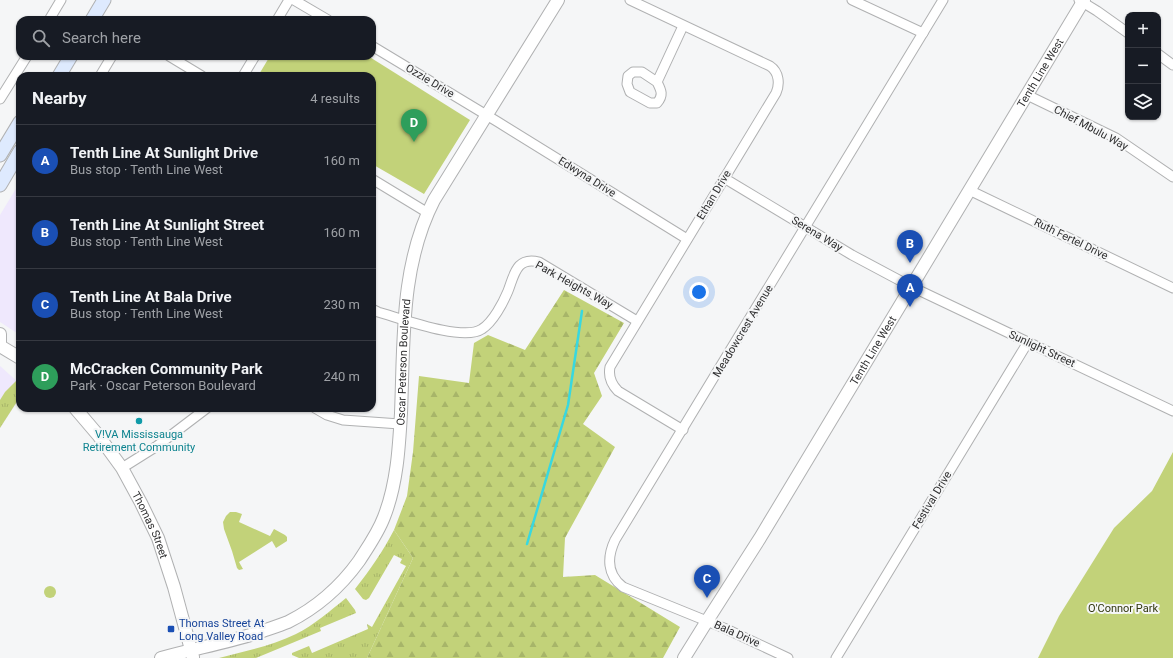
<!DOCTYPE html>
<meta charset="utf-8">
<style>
:root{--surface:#171b24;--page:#20242c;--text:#f1f3f6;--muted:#9ea1a6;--line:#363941;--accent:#db2777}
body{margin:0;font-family:Roboto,sans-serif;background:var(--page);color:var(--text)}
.controls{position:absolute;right:12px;top:12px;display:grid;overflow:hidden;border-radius:8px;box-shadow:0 1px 3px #0004}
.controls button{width:36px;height:36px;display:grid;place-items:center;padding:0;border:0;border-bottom:1px solid var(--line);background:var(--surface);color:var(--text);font:20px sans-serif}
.you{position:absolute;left:699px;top:292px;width:14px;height:14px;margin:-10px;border:3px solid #fff;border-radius:50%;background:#1a73e8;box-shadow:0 0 0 6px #1a73e833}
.badge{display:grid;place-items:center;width:26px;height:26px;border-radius:50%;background:var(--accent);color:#fff;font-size:13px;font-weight:700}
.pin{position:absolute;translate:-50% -33px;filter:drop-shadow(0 1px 2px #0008)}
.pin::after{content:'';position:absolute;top:21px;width:14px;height:12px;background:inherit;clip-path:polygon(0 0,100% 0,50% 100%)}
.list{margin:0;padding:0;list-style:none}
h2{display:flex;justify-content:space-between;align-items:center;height:52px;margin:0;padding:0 16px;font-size:17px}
h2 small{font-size:13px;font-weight:400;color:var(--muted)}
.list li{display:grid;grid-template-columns:26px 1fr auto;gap:12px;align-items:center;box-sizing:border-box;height:72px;padding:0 16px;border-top:1px solid var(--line)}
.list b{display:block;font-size:15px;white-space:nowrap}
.list p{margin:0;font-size:13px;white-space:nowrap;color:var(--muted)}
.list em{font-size:13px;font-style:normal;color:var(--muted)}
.icon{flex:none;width:22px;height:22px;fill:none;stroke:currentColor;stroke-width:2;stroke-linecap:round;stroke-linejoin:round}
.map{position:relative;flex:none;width:1173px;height:658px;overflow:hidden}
.search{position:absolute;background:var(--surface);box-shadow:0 1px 3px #0004;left:16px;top:16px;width:360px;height:44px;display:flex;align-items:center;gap:10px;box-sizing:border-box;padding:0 14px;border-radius:12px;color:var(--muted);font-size:15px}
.panel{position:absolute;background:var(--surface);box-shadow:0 1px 3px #0004;left:16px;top:72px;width:360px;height:340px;border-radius:12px}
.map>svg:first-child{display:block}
.commercial{fill:#efe8fd}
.grass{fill:url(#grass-tufts)}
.forest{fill:url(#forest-firs)}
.park{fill:#c2d279}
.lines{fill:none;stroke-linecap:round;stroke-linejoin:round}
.stream{stroke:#38d8e0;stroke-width:2.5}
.minor-casing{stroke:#b0b1b2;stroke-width:11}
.tertiary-casing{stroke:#b0b1b2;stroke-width:14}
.secondary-casing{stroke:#b0b1b2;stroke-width:15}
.minor{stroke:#fff;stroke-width:9}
.tertiary{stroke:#fff;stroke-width:12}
.secondary{stroke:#deeafe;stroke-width:13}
.culture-dot{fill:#0f9aa8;stroke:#f5f6f7;stroke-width:1.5}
.transit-dot{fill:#1a4fb4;stroke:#f5f6f7;stroke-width:1.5}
.labels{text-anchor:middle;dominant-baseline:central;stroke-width:4;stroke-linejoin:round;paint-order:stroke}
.street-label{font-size:11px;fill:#2f2f30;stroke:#f5f6f7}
.culture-label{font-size:11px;fill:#0d838f;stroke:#f5f6f7}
.park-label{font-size:11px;fill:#31370d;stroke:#f5f6f7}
.transit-label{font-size:11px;fill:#164399;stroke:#f5f6f7;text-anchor:start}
</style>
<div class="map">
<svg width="1173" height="658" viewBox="0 0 1173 658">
<defs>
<pattern id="grass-tufts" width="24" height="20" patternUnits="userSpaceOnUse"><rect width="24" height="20" fill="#c2d279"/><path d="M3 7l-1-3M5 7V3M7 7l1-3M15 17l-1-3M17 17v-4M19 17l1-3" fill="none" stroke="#a7b569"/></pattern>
<pattern id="forest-firs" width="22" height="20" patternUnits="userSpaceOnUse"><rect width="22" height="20" fill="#c2d279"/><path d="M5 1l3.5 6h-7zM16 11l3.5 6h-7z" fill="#a7b569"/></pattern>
</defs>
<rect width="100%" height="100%" fill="#f5f6f7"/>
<g class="commercial">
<path d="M20,182V335L0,322V215Z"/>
<path d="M0,366L20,384V397L0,428Z"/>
</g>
<g class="grass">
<path d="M16,381L20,384V397L0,428V400L5,392Z"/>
<path d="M394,530L413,558L367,658H299L292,655V653L309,646L312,653L368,629L367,624L372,627L406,566L400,563L402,559L394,555L369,598L366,600L363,599L355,589C370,570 383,551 394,530Z"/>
<path d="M346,598L355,610L356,613L320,628L321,631L256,658H219C245,651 272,646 296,634C314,625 330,611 346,598Z"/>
</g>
<path class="forest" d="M564,290L624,323L594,373L602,396L583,424L615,447L565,538L563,577L595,575L680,627L663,658H367L413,558L394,530L407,496L413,452L419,376L469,383L474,343L488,335L525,350Z"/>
<g class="park">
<path d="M270,56H368L470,120L424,194L372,164V76H258Z"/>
<path d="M1173,452V658H1038L1059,616L1114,528L1152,491Z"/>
<path d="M230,512H236L242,514L239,522L270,536L274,529L285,535L287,537V541L276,548L272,541L239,562L243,569L239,570L237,568L232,551L224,529L223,522L226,516Z"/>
<circle cx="50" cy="592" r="6"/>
</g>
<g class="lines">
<path class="stream" d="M527,544L568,405L582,311"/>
<g class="minor-casing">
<g id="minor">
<path d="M294,0L328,20"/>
<path d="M630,0L770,66C779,72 780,84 776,93L610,367C608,377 611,384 618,391L683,430"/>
<path d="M852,0L923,33"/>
<path d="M1079,0L1097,11L1128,33"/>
<path d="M49,20L61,0"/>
<path d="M277,20L289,0"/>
<path d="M372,46L498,122L687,239"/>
<path d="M1158,54L1173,65"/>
<path d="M169,56L202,76"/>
<path d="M100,76L112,56"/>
<path d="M243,76L255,56"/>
<path d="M657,82L642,72H633L628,76L627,84L630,92L650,103H657C664,95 661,90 657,82L683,26"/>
<path d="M1027,95L1116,138L1173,177"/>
<path d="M0,99L27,56"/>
<path d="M724,178L852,255L912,287L1173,411"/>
<path d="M372,179L428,213"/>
<path d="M969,190L1173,288"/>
<path d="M372,309L378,312C400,318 463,342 482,329C493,322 503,303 508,291C514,276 516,256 539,262L637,321"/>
<path d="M315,408L327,415L343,420L400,424"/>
<path d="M122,468L157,446L207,408"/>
<path d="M788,658L724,628L623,587C607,575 607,557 615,540L943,0"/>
<path d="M836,658L1028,342"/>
</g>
</g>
<g class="tertiary-casing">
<g id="tertiary">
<path d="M0,334V345"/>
<path d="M0,346L20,358"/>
<path id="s1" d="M75,408L98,435L122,468L141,503L158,538L174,587L193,657"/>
<path id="s2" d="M161,658C193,649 225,643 257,633C268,629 278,626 288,622C316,608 341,586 359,561C368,547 378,533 384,517C397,484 399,448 401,413C404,341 400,266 434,200L558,0"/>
<path id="s3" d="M684,658L707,621L760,538L1084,0"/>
</g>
</g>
<g class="secondary-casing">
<g id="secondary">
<path d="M92,20L104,0"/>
<path d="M59,76L71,56"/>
<path d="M0,155L20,122"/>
<path d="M0,185L20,151"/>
</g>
</g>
<use href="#minor" class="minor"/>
<use href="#tertiary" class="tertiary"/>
<use href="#secondary" class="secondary"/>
</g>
<circle class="culture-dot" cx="139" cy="421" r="4"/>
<rect class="transit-dot" x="167" y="625" width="8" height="8" rx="2"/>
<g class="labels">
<g class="street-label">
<text stroke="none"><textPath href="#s3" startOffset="685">Tenth Line West</textPath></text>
<text transform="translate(430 81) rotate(31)">Ozzie Drive</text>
<text transform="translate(1091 128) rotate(28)">Chief Mbulu Way</text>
<text transform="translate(587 177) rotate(32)">Edwyna Drive</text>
<text transform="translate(714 195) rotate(-59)">Ethan Drive</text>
<text transform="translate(817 234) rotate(31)">Serena Way</text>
<text transform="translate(1071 239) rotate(26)">Ruth Fertel Drive</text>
<text transform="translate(574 285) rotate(29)">Park Heights Way</text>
<text transform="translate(743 331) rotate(-59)">Meadowcrest Avenue</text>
<text transform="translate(1042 349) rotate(25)">Sunlight Street</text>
<text stroke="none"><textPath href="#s3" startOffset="361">Tenth Line West</textPath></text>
<text stroke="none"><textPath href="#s2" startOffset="434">Oscar Peterson Boulevard</textPath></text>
<text transform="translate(932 500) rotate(-59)">Festival Drive</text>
<text stroke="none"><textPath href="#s1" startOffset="140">Thomas Street</textPath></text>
<text transform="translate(737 634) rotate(24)">Bala Drive</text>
</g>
<g class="culture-label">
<text x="139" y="434">V!VA Mississauga<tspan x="139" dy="13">Retirement Community</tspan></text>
</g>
<g class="park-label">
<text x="1123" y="608">O'Connor Park</text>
</g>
<g class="transit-label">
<text x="179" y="623">Thomas Street At<tspan x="179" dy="13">Long Valley Road</tspan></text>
</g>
</g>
</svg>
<div class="controls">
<button>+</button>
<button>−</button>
<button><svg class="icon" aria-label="layers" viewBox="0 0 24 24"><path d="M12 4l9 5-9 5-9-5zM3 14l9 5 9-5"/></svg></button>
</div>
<div class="you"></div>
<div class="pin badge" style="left:910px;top:307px;background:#1a4fb4">A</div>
<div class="pin badge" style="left:910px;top:263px;background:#1a4fb4">B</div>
<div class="pin badge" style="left:707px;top:598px;background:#1a4fb4">C</div>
<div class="pin badge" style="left:414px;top:142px;background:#2e9e5b">D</div>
<div class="search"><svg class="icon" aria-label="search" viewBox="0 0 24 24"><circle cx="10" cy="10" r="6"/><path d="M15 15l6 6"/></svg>Search here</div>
<section class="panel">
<h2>Nearby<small>4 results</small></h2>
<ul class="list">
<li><span class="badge" style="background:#1a4fb4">A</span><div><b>Tenth Line At Sunlight Drive</b><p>Bus stop · Tenth Line West</p></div><em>160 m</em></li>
<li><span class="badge" style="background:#1a4fb4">B</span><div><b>Tenth Line At Sunlight Street</b><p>Bus stop · Tenth Line West</p></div><em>160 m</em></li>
<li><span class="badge" style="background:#1a4fb4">C</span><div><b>Tenth Line At Bala Drive</b><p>Bus stop · Tenth Line West</p></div><em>230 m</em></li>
<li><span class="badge" style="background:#2e9e5b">D</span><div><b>McCracken Community Park</b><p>Park · Oscar Peterson Boulevard</p></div><em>240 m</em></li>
</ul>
</section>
</div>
